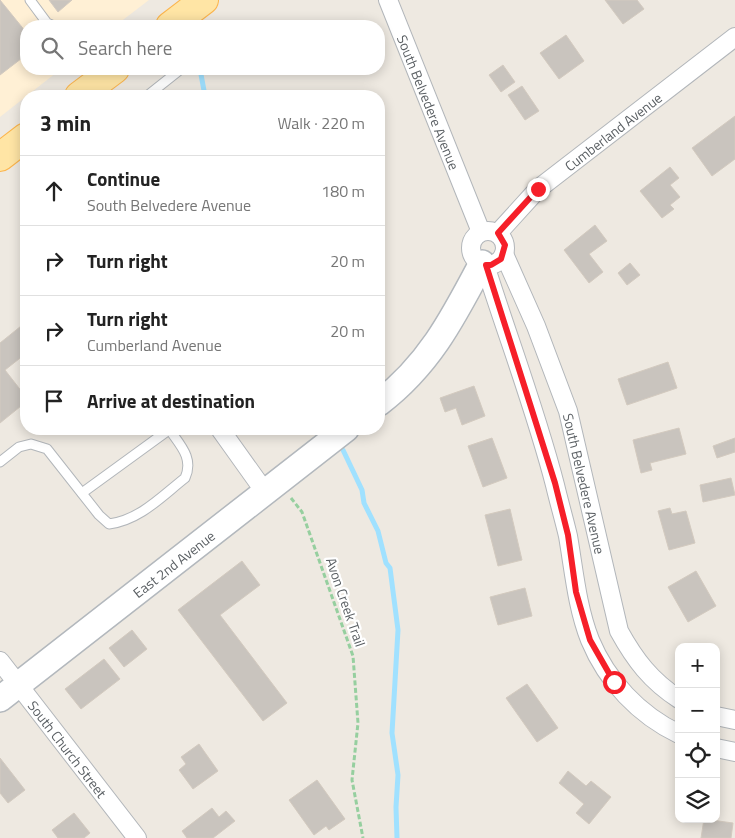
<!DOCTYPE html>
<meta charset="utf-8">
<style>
:root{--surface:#fff;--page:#f2f2f2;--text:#222;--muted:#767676;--line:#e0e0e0}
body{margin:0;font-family:"Titillium Web",sans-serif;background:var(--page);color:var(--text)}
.controls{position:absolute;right:15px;bottom:15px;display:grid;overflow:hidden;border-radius:10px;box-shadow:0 2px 12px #0003}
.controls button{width:45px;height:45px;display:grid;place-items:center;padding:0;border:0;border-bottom:1px solid var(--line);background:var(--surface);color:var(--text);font:25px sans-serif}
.stop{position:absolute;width:15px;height:15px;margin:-11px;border:4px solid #f61f29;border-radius:50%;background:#fff}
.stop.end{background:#f61f29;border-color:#fff;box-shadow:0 1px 5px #0008}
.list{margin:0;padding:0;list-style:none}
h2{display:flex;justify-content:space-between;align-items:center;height:65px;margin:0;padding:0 20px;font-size:21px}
h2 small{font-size:16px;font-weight:400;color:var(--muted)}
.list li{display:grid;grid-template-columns:32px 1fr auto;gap:15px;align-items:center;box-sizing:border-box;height:70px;padding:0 20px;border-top:1px solid var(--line)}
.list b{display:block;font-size:19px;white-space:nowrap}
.list p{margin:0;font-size:16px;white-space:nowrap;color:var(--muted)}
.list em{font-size:16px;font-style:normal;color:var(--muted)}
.icon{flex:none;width:28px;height:28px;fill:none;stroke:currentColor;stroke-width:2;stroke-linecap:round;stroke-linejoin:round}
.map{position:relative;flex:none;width:735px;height:838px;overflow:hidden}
.search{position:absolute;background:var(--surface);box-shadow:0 2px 12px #0003;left:20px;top:20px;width:365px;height:55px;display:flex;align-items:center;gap:12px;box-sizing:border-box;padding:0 18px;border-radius:20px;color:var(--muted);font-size:19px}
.panel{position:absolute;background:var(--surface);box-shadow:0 2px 12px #0003;left:20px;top:90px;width:365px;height:345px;border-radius:20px}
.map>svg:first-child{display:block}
.commercial{fill:#fff0d5}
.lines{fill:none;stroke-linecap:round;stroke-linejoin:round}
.stream{stroke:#a0e1ff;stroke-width:5}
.building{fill:#c9c4be;stroke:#d3cabf}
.lane-casing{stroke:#b2b6ba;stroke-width:11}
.street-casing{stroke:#b2b6ba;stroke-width:20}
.secondary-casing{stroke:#b3b8bd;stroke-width:28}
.primary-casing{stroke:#fcb54c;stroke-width:30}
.path{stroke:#96cf9f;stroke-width:3;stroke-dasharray:5 2.5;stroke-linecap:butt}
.lane{stroke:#fff;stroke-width:9}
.street{stroke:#fff;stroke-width:18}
.secondary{stroke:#fff;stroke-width:25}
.primary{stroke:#ffe5a5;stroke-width:28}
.route{stroke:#f61f29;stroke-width:6}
.labels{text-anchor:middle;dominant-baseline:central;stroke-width:4.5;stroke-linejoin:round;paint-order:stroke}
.street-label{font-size:14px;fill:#5a5f63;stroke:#fff}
</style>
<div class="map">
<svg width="735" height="838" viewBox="0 0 735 838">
<rect width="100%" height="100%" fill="#eee9e1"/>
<path class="commercial" d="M0,0H149L115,26H26V69H61L0,117Z"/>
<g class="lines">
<g class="stream">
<path d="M200,69L205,96"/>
<path d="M343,450L362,490L364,503L378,531L386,563L390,568L398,630L392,733L398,775L396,807L397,838"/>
</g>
</g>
<g class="building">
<path d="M0,0L26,32V55L0,75Z"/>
<path d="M49,0H72L58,12Z"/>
<path d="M605,0H637L644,9L623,24Z"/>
<path d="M566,35L584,61L559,79L540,53Z"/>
<path d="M503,65L515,82L501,92L489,75Z"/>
<path d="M522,86L539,111L525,120L508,95Z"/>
<path d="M735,116V159L712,176L692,148Z"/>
<path d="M670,167L679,178L670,185L680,197L670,205L674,209L662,218L640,191Z"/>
<path d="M595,225L607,241L589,254L603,272L589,283L564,250Z"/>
<path d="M630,263L640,275L627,285L618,273Z"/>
<path d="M26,322V357L24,355L5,370L26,397V402L0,423V343Z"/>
<path d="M668,362L677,388L627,405L618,379Z"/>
<path d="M474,386L485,416L462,425L456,408L445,412L440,398Z"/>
<path d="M679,428L686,454L650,463L652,470L641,473L633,440Z"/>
<path d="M492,438L507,478L483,487L468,446Z"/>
<path d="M735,438V452L717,458L713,446Z"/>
<path d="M731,478L735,495L703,502L700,485Z"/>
<path d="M670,508L672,514L686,511L695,543L669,550L658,511Z"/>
<path d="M510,509L522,560L498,566L485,515Z"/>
<path d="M242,561L260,585L220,615L287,703L263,721L178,610Z"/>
<path d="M696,571L716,606L688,622L668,587Z"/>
<path d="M525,588L532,616L498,625L490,597Z"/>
<path d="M132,630L147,649L124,667L109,648Z"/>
<path d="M104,659L120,679L81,709L65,689Z"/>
<path d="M527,684L558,728L537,742L506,698Z"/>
<path d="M199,744L218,771L193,789L179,770L186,764L181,757Z"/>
<path d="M0,758L25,790L8,803L0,793Z"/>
<path d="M568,771L586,786L591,781L611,797L589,824L576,813L584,804L559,783Z"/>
<path d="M317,780L345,819L329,830L326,826L314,835L289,800Z"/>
<path d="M212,808L219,817L226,811L235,821L213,838H187L182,831Z"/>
<path d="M74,813L90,833L84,838H58L52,830Z"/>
<path d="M704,819L733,823L731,838H701Z"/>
</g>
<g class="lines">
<g class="lane-casing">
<g id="lane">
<path d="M30,0L47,23L54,26"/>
<path d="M98,85L107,96"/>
<path d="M147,96L181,69"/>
<path d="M0,462L19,447L31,444L47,449L99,515L109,524C140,520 162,496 185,478C194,458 180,445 169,429"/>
<path d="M82,493L170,429"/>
</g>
</g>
<g class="street-casing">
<g id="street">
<path id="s1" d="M388,0L481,232"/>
<circle cx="488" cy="248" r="17"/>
<path id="s2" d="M498,233L538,189L735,37"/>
<path id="s3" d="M504,254L536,326L568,411L619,631C635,660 651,681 679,699"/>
<path d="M485,265C508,338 536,411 555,485C559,502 564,519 568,536C574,571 577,607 590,640C607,681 639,715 679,734"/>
<path d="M220,429L265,492"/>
<path id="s4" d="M0,661L137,838"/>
<path d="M716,716L735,720"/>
<path d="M716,748L735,752"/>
</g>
</g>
<g class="secondary-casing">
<g id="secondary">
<path d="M379,403C429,365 453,318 482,263"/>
<path id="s5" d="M0,699L346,429"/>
</g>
</g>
<g class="primary-casing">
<g id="primary">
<path d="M170,26L204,0"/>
<path d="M79,96L115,69"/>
<path d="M0,157L26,137"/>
</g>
</g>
<path class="path" d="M291,498L302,512L353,656L358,723L352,780L363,838"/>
<use href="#lane" class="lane"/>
<use href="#street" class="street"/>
<use href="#secondary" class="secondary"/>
<use href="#primary" class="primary"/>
</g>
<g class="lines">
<path class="route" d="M538,189L498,233L505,245L501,259L491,265H486L555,483L568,535L576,592L590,640L614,682"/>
</g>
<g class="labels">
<g class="street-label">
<text stroke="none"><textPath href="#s1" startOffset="110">South Belvedere Avenue</textPath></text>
<text stroke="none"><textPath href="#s2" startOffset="154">Cumberland Avenue</textPath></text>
<text stroke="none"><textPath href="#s3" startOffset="244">South Belvedere Avenue</textPath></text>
<text stroke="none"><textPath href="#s5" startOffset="220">East 2nd Avenue</textPath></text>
<text transform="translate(346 602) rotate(71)">Avon Creek Trail</text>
<text stroke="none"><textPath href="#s4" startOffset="111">South Church Street</textPath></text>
</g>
</g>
</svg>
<div class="controls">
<button>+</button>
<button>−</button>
<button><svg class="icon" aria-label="locate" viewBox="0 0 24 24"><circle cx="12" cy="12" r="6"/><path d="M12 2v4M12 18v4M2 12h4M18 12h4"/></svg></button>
<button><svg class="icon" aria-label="layers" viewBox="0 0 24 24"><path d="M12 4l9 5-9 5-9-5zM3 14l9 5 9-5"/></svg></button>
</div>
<div class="stop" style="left:614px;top:682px"></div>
<div class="stop end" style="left:538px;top:189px"></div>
<div class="search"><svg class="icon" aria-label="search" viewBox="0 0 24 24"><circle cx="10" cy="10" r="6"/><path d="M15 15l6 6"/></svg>Search here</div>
<section class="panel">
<h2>3 min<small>Walk · 220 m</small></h2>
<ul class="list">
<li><svg class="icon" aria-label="ahead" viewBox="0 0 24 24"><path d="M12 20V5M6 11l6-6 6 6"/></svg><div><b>Continue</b><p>South Belvedere Avenue</p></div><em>180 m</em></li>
<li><svg class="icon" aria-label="right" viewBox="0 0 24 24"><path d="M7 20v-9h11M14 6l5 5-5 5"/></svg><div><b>Turn right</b></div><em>20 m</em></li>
<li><svg class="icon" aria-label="right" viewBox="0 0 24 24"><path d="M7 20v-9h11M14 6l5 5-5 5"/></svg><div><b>Turn right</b><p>Cumberland Avenue</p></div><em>20 m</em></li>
<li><svg class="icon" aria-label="arrive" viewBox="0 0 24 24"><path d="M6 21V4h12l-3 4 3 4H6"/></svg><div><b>Arrive at destination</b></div></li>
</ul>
</section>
</div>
